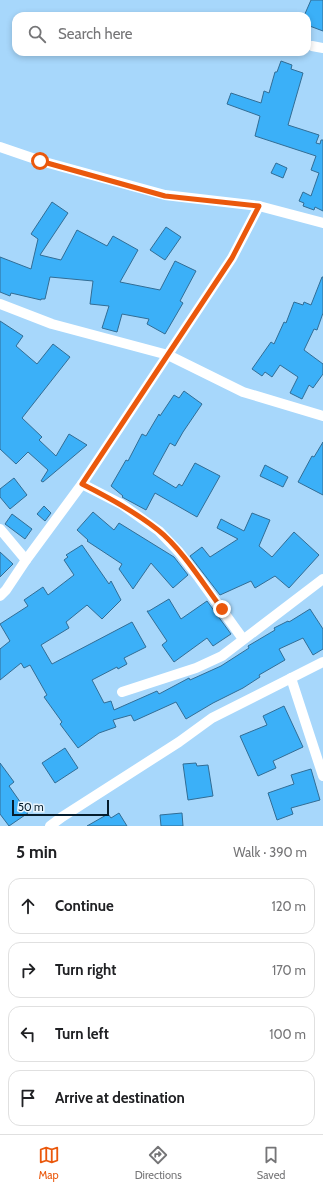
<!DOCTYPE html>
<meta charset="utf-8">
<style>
:root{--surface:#fff;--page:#f6f6f6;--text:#202124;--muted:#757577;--line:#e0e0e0;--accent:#ea580c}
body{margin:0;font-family:Cabin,sans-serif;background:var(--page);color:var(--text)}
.scale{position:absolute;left:12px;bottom:10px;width:97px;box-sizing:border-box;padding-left:4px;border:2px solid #051d2d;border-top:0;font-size:11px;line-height:14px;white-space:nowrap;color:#051d2d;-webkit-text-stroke:3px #e7f3fc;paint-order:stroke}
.stop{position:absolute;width:12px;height:12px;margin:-9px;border:3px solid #ea580c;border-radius:50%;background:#fff}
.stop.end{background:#ea580c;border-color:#fff;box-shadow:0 1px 4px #0008}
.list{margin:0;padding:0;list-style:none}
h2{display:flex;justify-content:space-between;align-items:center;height:52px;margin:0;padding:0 16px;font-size:17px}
h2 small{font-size:13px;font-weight:400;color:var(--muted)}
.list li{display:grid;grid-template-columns:26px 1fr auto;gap:12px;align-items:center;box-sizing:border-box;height:56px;margin:0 8px 8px;padding:0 8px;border:1px solid var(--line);border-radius:12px}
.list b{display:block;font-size:15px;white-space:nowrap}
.list em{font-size:13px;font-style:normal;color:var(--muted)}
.icon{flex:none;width:22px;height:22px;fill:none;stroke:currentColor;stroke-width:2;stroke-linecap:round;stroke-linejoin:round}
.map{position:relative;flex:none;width:323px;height:826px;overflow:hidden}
.search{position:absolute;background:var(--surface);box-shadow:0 2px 6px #0003;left:12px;right:12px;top:12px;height:44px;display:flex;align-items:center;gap:10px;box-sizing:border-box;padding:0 14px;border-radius:12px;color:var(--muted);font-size:15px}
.sheet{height:308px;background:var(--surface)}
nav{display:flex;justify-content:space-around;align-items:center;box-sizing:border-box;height:56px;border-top:1px solid var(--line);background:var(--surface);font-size:11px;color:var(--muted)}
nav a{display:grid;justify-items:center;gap:2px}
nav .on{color:var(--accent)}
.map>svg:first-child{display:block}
.building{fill:#3bb0f8;stroke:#326d95}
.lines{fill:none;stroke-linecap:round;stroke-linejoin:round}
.street{stroke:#fff;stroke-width:10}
.route{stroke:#ea580c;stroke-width:5}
</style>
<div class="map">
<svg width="323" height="826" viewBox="0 0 323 826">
<rect width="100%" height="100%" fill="#a7d7fb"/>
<g class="building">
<path d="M311,0H323V31L307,25V16H304Z"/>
<path d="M281,61L292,65L291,69L303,73L288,125L319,135L316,143L320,144L321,140H323V211L315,207L314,210L303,206L304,203L299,201L303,192L311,196L319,173L311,170L316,156L255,136L260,116L227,104L231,93L261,103L264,91L269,93L275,72H277Z"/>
<path d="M276,163L287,168L283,178L271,173Z"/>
<path d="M52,202L68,213L40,255L61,260L77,230L107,246L113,236L138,250L120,282L160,290L175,261L196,271L180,301L183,303L165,334L147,324L149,319L122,314L117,332L102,328L109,306L90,304L93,281L50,277L45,299H41V300L11,293L10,296L0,292V257L31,269L38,239L31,234Z"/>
<path d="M166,227L181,237L165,260L150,250Z"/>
<path d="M322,277H323V313L317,330L314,329L304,350L323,364V374L313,388L309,385L302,399L290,393L298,377L280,365L272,377L265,372L262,376L252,369L271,342L274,344L284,322L286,323L294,302L303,305L304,302L311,305Z"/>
<path d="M0,321L23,336L16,346L37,364L53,344L70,357L22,418L42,437L39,440L56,456L69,434L87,445L43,482L41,481L48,470L28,452L16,464L0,449Z"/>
<path d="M184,391L202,404L183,432L175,446L170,443L153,474L176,488L179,484L182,486L195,463L220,476L197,517L155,493L146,510L122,497L123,496L111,486L126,460L128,461L142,434L146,436L159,414L160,416L174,395L179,398Z"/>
<path d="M323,442V495L298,482L312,456L314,457Z"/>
<path d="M265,465L288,477L283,487L260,476Z"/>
<path d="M14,478L27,495L10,509L0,497V489Z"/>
<path d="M44,506L51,513L45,521L37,514Z"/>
<path d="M93,512L114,530L119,523L174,557L188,575L173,588L151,563L133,589L119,569L122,564L87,541L88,540L77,530Z"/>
<path d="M252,513L270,520L259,546L272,557L294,532L319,555L289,588L275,576L255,588L251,581L220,595L190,556L202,547L210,557L238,539L217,528L221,519L244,531Z"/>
<path d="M12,514L32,529L25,539L5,524Z"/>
<path d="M82,545L109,584L111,581L121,600L102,619L87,605L66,622L69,628L41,645L52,664L132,622L146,647L124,658L127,664L118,669L117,667L92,680L104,703L111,701L114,710L157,691L159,694L189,678L190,680L221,666L249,648L248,646L275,630L274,628L288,621L289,622L310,609L323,629V649L313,655L303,638L279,649L285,660L259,675L260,677L243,688L213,703L186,719L176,702L134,721L131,715L113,720L116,727L99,733L78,748L60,724L62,722L44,697L47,695L30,665L24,668L21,663L0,680V649L10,641L0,624L28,606L24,600L43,587L48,595L74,575L64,560L68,557L66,555Z"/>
<path d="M0,552L13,564L0,577Z"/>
<path d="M169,599L181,619L207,601L231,634L213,646L207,638L174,662L162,645L167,641L147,611H149Z"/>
<path d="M284,706L303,747L273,761L276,768L258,776L240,736L267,725L263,716Z"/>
<path d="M65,748L78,768L55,783L42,763Z"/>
<path d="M0,763L14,782L9,786L28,813L9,826L0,814Z"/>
<path d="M196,763L197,766L208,765L213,796L188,800L183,764Z"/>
<path d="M311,769L320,800L291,808L293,814L277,820L268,793L294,784L291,775Z"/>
<path d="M119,813L127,826H87L108,814L111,818Z"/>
<path d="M182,813L183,826H161L160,815Z"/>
</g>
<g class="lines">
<g class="street">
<path d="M312,46L323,48"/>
<path d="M0,147L41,161L165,195L259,206L323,223"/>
<path d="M0,304L52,324L168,355L243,392L323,416"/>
<path d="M82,484L121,504L159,531L179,552L199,578L243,639"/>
<path d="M0,529L26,560"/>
<path d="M0,596L6,590L26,560L82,484L232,258L259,206"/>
<path d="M291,678L323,776"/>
<path d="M122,692L196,668L222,656L323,579"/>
<path d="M50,826L62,817L179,742L212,718L323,662"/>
</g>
</g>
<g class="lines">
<path class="route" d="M40,161L165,196L259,206L232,258L82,484C110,498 134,511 158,530C182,549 204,585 222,609"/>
</g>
</svg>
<div class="scale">50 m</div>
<div class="stop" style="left:40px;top:161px"></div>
<div class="stop end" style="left:222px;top:609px"></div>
<div class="search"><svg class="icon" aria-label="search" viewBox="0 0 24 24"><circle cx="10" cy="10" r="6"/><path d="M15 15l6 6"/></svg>Search here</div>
</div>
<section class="sheet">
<h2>5 min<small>Walk · 390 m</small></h2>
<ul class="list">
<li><svg class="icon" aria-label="ahead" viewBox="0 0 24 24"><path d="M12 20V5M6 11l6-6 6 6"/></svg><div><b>Continue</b></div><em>120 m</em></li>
<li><svg class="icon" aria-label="right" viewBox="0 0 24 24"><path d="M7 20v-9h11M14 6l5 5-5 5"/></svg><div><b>Turn right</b></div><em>170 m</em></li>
<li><svg class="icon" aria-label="left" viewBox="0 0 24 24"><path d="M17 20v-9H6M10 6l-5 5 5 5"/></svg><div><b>Turn left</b></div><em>100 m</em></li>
<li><svg class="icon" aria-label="arrive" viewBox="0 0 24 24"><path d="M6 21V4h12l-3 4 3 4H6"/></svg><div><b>Arrive at destination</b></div></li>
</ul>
</section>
<nav>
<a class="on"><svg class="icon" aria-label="map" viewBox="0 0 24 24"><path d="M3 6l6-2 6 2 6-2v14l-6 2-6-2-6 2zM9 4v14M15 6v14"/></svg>Map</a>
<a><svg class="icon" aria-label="directions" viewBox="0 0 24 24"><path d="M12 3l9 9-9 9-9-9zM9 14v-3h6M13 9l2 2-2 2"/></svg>Directions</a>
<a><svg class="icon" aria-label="saved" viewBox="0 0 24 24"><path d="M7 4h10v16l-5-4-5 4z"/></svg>Saved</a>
</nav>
